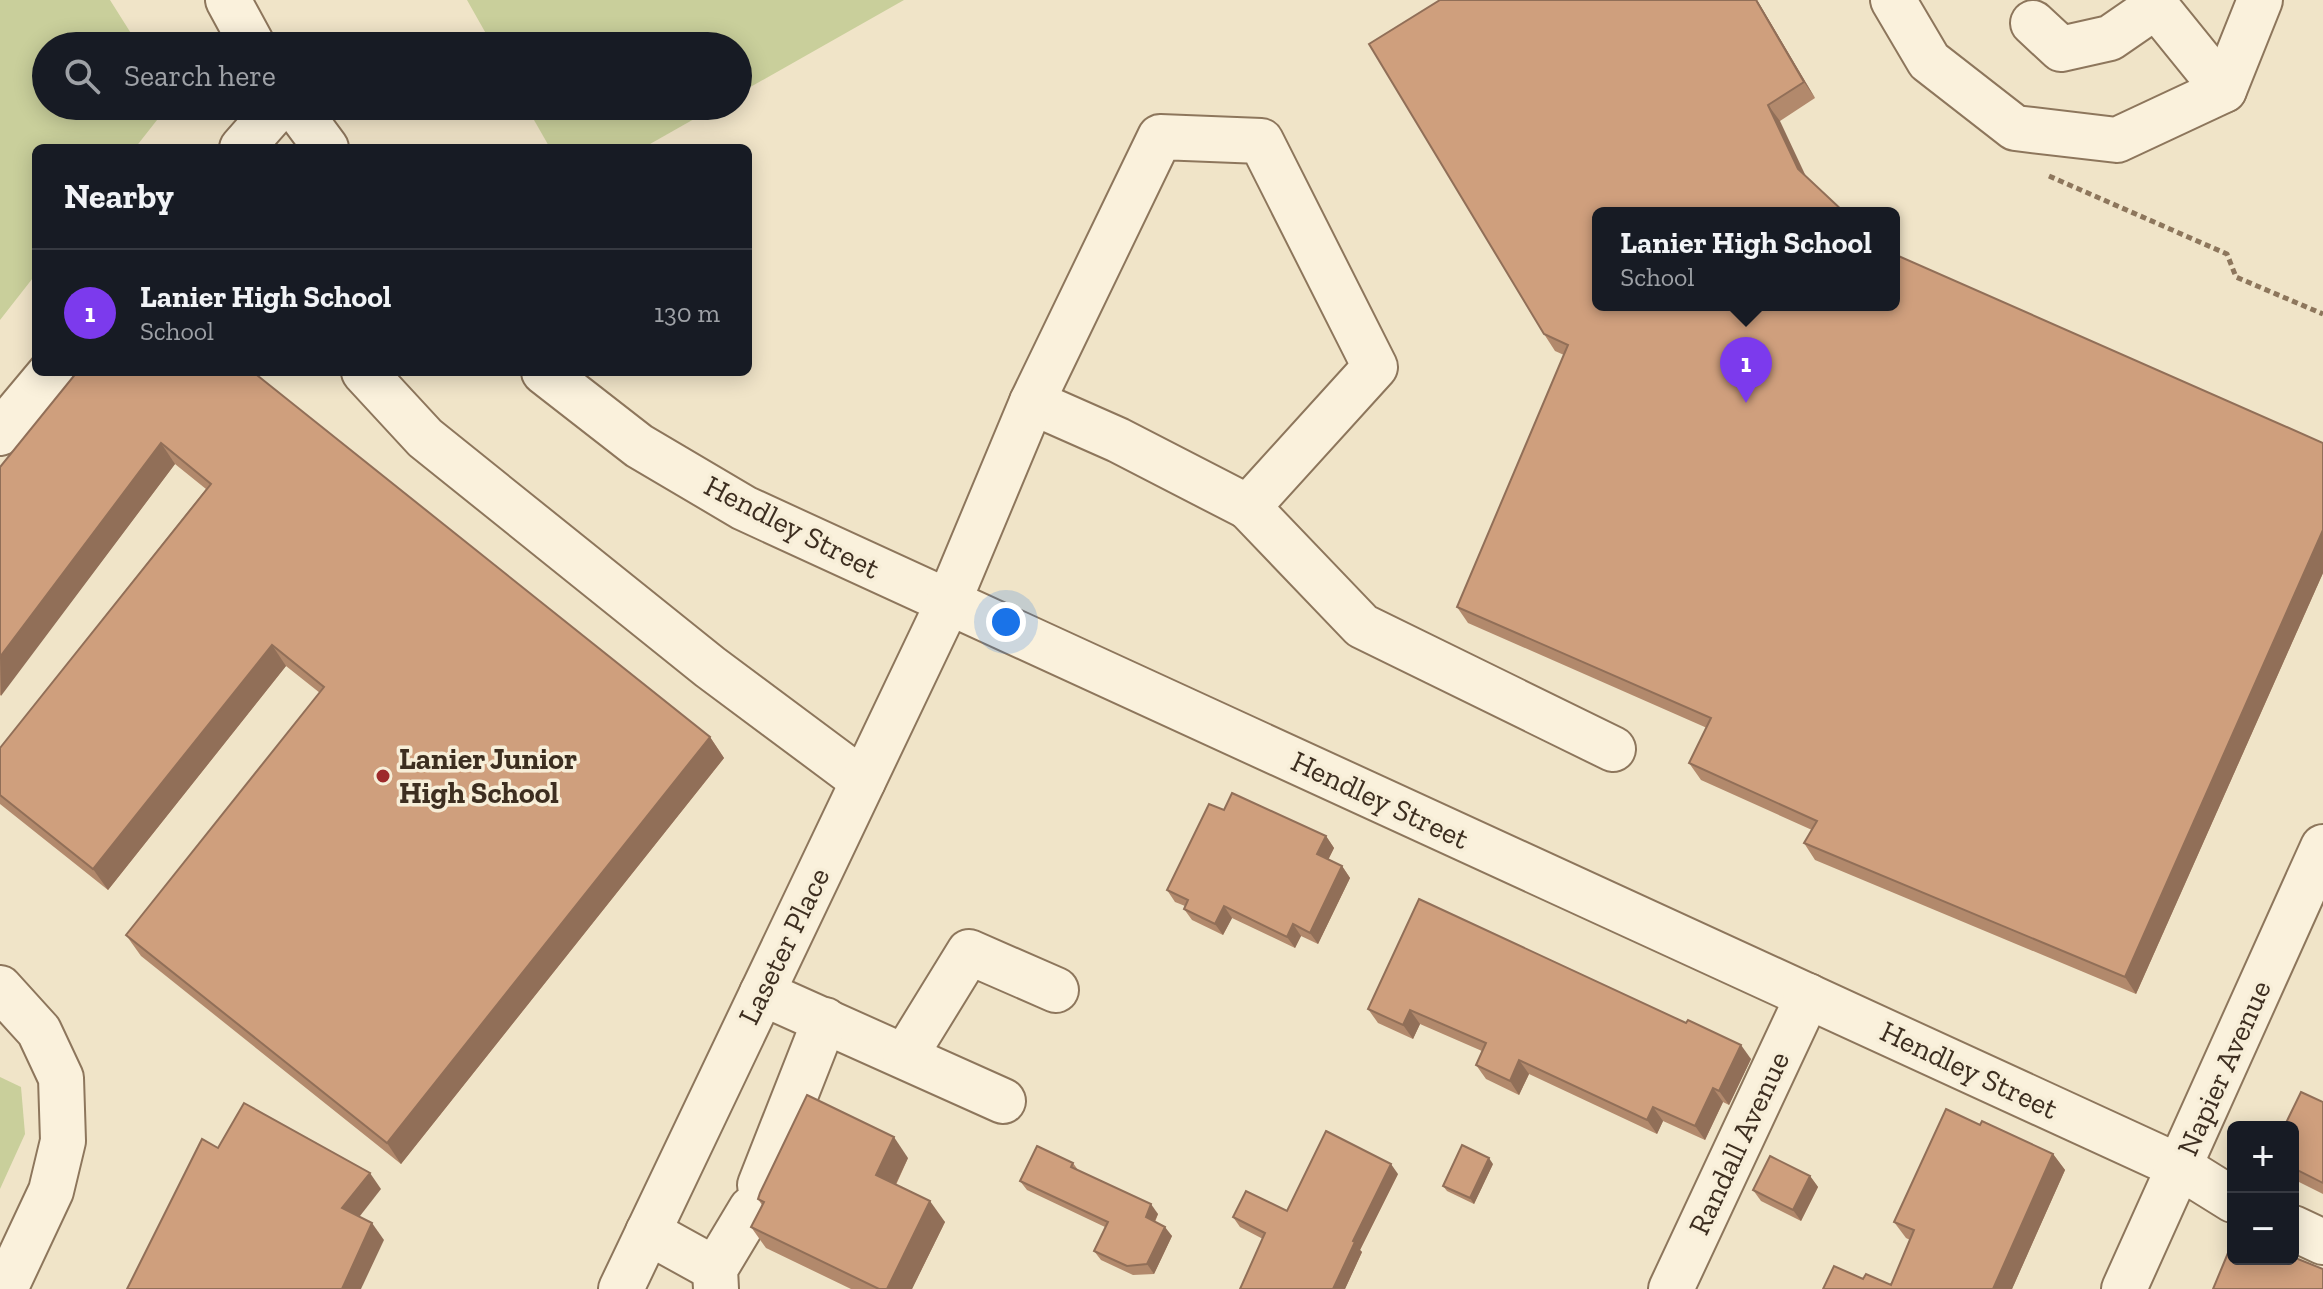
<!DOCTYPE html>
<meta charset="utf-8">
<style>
:root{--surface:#171b24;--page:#242831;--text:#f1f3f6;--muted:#9ea1a6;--line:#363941;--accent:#7c3aed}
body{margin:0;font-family:"Zilla Slab",serif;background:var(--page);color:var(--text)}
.controls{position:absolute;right:24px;bottom:24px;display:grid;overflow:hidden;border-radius:12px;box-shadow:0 4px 20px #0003}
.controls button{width:72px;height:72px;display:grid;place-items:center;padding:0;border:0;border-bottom:2px solid var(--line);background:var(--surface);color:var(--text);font:40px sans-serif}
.you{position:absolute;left:1006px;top:622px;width:28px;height:28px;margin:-20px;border:6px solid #fff;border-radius:50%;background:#1a73e8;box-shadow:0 0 0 12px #1a73e833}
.badge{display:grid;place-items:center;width:52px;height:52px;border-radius:50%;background:var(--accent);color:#fff;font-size:26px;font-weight:700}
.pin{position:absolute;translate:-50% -66px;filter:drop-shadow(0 2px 4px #0008)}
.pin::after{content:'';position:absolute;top:42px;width:28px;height:24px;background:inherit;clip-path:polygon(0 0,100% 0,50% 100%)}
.popup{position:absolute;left:1592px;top:207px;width:308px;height:104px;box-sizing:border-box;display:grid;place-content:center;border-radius:12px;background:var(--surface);filter:drop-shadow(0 2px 6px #0005);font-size:26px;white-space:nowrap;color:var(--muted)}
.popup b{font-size:30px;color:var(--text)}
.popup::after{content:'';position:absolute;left:50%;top:100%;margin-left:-16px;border:16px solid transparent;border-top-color:var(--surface)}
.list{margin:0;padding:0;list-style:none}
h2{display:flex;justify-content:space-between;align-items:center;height:104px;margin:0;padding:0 32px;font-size:34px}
h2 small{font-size:26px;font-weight:400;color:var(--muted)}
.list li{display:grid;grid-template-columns:52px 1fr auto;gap:24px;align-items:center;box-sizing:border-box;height:128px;padding:0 32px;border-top:2px solid var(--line)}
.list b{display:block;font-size:30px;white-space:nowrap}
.list p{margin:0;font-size:26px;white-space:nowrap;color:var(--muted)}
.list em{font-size:26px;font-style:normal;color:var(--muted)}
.icon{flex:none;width:44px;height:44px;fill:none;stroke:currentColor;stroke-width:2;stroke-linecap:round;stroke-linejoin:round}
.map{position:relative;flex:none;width:2323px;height:1289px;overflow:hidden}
.search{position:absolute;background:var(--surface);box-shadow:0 4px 20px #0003;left:32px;top:32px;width:720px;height:88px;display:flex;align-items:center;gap:20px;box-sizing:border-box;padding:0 28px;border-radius:44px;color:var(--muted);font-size:30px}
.panel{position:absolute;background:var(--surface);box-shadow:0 4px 20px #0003;left:32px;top:144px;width:720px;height:232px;border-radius:12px}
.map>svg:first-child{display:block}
.garden{fill:#c9cf9b}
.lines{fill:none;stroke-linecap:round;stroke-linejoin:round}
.minor-casing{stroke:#8d765c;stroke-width:48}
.path{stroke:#8d765c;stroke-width:5;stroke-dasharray:6 4;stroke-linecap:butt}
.minor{stroke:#faf1dc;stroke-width:44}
.wall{fill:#b2896c}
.shaded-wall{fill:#916f58}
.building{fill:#cf9f7d;stroke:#916f58;stroke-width:2}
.poi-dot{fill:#9e2a2b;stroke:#f7eed8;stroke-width:3}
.labels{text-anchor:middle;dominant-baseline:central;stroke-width:7;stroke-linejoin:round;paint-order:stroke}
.street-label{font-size:30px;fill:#3d2e20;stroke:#f7eed8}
.poi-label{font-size:30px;font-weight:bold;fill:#3d2e20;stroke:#f7eed8;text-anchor:start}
</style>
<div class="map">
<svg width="2323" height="1289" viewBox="0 0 2323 1289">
<rect width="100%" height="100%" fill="#f0e4c8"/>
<g class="garden">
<path d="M0,0H110L139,46H46V106H168L135,148H36V274L0,320Z"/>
<path d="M467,0H904L738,94V46H493Z"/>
<path d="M526,106H717L643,148H550Z"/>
<path d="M0,1077L21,1087L25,1134L0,1189Z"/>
</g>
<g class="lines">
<g class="minor-casing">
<g id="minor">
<path d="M228,0L253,46"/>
<path d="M1893,0L1929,61L2015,128L2117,140L2224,90L2260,0"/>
<path d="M2151,0L2224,90"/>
<path d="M2033,23L2061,49L2110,38L2155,7"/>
<path d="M295,106L326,148"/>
<path d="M242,148L279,106"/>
<path d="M364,372L425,438L710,667L863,781"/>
<path d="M544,372L639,446L744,508L2180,1167L2233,1200"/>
<path d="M1032,402L1118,440L1248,507"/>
<path d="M0,433L51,372"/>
<path d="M0,988L39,1031L61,1078L63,1141L51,1191L5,1289"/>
<path d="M762,993L1003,1101"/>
<path d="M905,1056L969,952L1056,990"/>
<path d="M760,1185L825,1020"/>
<path d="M2293,1228L2323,1242"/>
<path d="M648,1232L715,1269"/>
<path d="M621,1289L948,603L1032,402L1160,137L1261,141L1375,367L1248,507L1362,626L1613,749"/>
<path d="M716,1289L715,1269L751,1209"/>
<path d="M1671,1289L1808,996"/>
<path d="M2124,1289L2323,847"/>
</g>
</g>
<path class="path" d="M2049,176L2227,254L2236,277L2323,314"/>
<use href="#minor" class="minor"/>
</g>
<g class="wall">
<path d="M1440,0H1757L1815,98L1780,121L1598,213L2323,443V573L2136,994L1815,860L1804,843L1812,830L1701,780L1689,763L1707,728L1468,623L1457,607L1564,355L1555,351L1544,334Z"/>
<path d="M77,372L710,737L724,758L401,1164L141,956L126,935L320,693L286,666L108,890L0,804V748L206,489L175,464L0,696V467Z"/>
<path d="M1224,810L1326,836L1334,848L1328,860L1342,866L1350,878L1318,944L1301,936L1295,948L1232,918L1223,935L1192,920L1184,909L1185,906L1175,902L1167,890Z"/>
<path d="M1419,899L1751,1059L1729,1105L1723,1102L1705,1140L1663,1121L1657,1134L1529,1074L1519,1095L1486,1079L1476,1065L1482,1051L1420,1024L1413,1039L1378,1023L1368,1009Z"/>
<path d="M2323,1102V1194L2293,1179V1127Z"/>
<path d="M1980,1125L2053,1154L2065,1170L2012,1289H1823L1863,1279L1891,1285L1910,1240L1906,1238L1894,1222Z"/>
<path d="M908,1158L896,1185L945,1222L912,1289H851L766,1248L751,1227L762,1205L758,1199Z"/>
<path d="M1073,1163L1078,1170L1158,1214L1155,1222L1172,1236L1154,1274L1133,1275L1101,1260L1094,1251L1105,1227L1027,1190L1020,1181Z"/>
<path d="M1493,1164L1474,1204L1447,1191L1443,1186Z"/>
<path d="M1398,1174L1360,1250L1362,1252L1345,1289H1240L1263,1239L1240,1227L1233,1217L1287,1211Z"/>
<path d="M1810,1176L1818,1187L1801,1221L1761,1201L1753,1190Z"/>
</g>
<g class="shaded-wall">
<path d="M1756,0H1757L1815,98L1804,82Z"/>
<path d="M1768,105L1780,121L1810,185L1798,169Z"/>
<path d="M161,443L175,464L1,696L0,657Z"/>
<path d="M2323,530V573L2136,994L2125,977Z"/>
<path d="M272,645L286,666L108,890L93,869Z"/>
<path d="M710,737L724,758L401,1164L387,1143Z"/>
<path d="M1326,836L1334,848L1325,866L1317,854Z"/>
<path d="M1342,866L1350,878L1318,944L1310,933Z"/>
<path d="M1224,906L1232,918L1223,935L1215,924Z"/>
<path d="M1293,924L1301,936L1295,948L1287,937Z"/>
<path d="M1410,1010L1420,1024L1413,1039L1403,1025Z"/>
<path d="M1741,1045L1751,1059L1729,1105L1719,1091Z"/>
<path d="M1519,1060L1529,1074L1519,1095L1510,1081Z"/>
<path d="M1713,1088L1723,1102L1705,1140L1695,1126Z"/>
<path d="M1653,1107L1663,1121L1657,1134L1647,1120Z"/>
<path d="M894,1137L908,1158L890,1196L876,1175Z"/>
<path d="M2053,1154L2065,1170L2012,1289H1993Z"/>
<path d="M1489,1158L1493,1164L1474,1204L1470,1198Z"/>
<path d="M1391,1164L1398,1174L1360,1250L1362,1252L1345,1289H1333L1353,1241Z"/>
<path d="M370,1173L381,1189L353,1225L342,1208Z"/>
<path d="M1810,1176L1818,1187L1801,1221L1793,1210Z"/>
<path d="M930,1201L945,1222L912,1289H887Z"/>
<path d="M1151,1204L1158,1214L1152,1227L1146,1217Z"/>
<path d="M372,1223L384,1240L361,1289H342Z"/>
<path d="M1165,1227L1172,1236L1154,1274L1147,1264Z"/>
</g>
<g class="building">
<path d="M1440,0H1756L1804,82L1768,105L1798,169L1845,213H1598V305H1894V254L2323,443V530L2125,977L1804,843L1817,821L1689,763L1711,718L1457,607L1568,345L1544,334L1369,44Z"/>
<path d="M77,372H253L710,737L387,1143L126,935L324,687L272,645L93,869L0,795V748L211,484L161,443L0,657V467Z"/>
<path d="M1232,793L1326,836L1317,854L1342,866L1310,933L1293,924L1287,937L1224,906L1215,924L1184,909L1188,900L1167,890L1209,804L1224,810Z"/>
<path d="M1419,899L1686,1023L1688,1020L1741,1045L1719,1091L1713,1088L1695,1126L1653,1107L1647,1120L1519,1060L1510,1081L1476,1065L1486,1043L1410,1010L1403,1025L1368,1009Z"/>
<path d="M2301,1092L2323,1102V1183L2293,1168V1127H2284Z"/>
<path d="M807,1095L894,1137L876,1175L930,1201L887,1289H879L751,1227L764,1202L758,1199L760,1193Z"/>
<path d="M244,1103L370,1173L342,1208L372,1223L342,1289H127L202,1139L218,1148Z"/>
<path d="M1946,1109L1980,1125L1982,1121L2053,1154L1993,1289H1823L1834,1266L1863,1279L1866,1274L1891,1285L1914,1230L1894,1222Z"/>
<path d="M1326,1131L1391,1164L1353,1241L1355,1242L1333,1289H1240L1265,1233L1233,1217L1246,1191L1287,1211Z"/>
<path d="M1462,1145L1489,1158L1470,1198L1443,1186Z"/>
<path d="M1037,1146L1073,1163L1071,1167L1151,1204L1146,1217L1165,1227L1147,1264L1127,1266L1094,1251L1108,1222L1020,1181Z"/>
<path d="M1770,1156L1810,1176L1793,1210L1753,1190Z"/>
<path d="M2233,1241V1259H2293V1257L2323,1269V1289H2213Z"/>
</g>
<circle class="poi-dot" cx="383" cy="776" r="8"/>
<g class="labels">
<g class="street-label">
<text transform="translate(792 527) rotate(27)">Hendley Street</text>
<text transform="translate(1380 800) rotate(25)">Hendley Street</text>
<text transform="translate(784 946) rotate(-64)">Laseter Place</text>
<text transform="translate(2224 1068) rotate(-66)">Napier Avenue</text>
<text transform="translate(1969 1070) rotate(25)">Hendley Street</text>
<text transform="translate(1739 1143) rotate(-65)">Randall Avenue</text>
</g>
<g class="poi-label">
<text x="399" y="759">Lanier Junior<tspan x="399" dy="34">High School</tspan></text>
</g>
</g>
</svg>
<div class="controls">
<button>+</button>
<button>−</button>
</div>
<div class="you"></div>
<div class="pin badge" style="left:1746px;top:403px">1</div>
<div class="popup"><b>Lanier High School</b>School</div>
<div class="search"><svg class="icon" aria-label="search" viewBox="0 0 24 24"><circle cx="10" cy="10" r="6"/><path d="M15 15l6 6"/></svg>Search here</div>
<section class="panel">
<h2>Nearby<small></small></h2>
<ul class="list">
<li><span class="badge">1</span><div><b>Lanier High School</b><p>School</p></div><em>130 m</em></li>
</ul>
</section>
</div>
